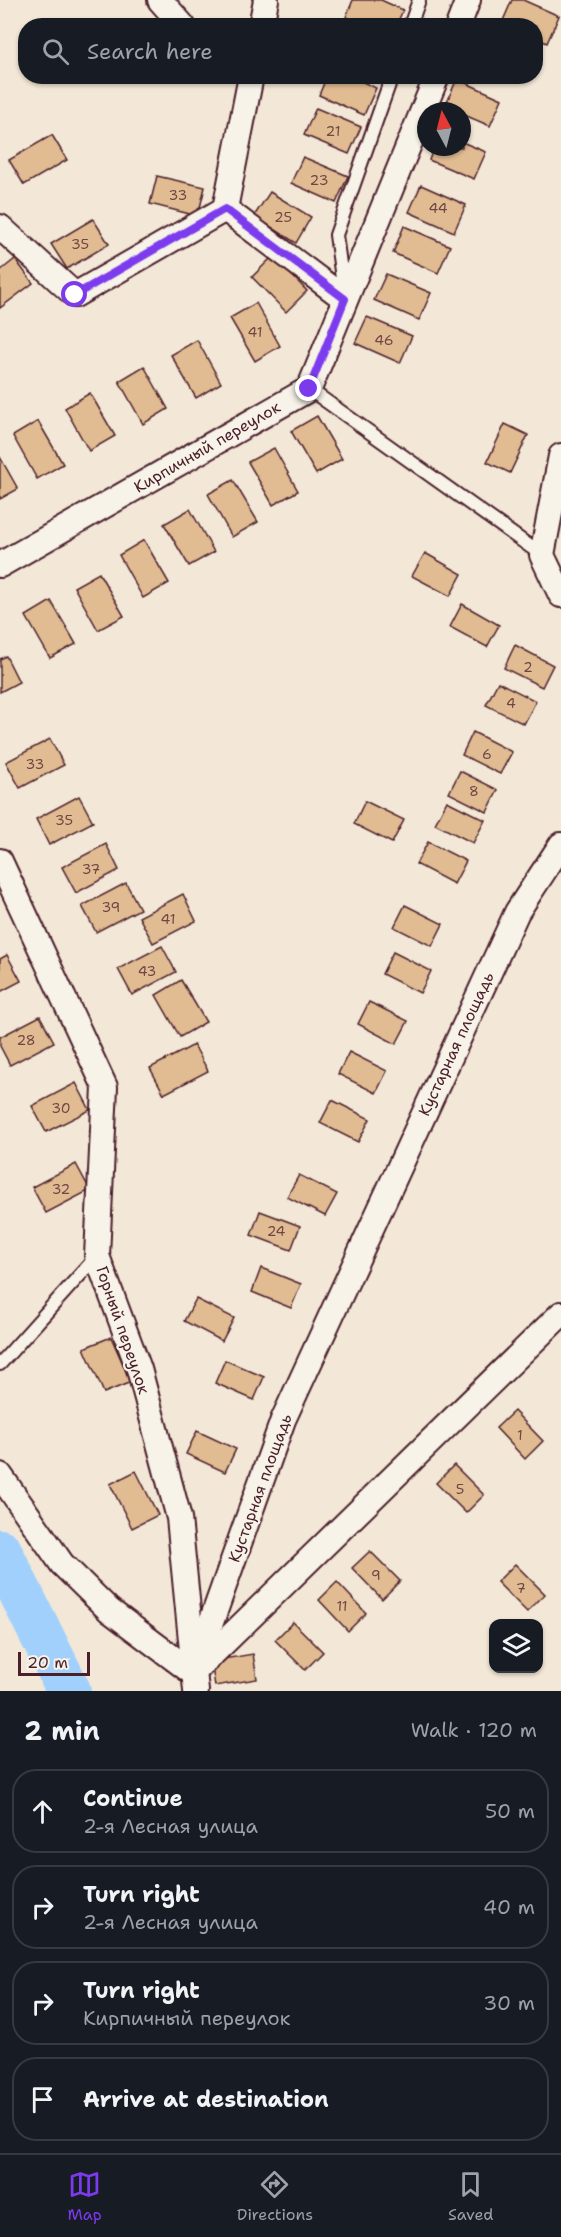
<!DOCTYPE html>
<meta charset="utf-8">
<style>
:root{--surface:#171b24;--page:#242831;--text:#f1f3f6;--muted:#9ea1a6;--line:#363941;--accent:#7c3aed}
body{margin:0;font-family:"Shantell Sans",sans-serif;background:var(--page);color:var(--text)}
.controls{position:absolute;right:18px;bottom:18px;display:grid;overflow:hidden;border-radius:12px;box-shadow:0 2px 4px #0004}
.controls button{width:54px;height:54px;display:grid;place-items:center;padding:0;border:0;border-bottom:2px solid var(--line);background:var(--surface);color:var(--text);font:30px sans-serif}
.compass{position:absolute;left:417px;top:102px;width:54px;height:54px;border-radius:50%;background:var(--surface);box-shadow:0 2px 4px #0004;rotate:353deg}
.scale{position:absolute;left:18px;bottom:15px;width:72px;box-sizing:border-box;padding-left:6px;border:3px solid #4a1f2b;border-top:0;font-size:16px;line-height:21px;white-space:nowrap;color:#4a1f2b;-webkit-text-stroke:4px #f7f3e8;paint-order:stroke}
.stop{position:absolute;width:18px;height:18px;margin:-14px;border:4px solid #7c3aed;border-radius:50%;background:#fff}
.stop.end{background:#7c3aed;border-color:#fff;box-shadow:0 2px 6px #0008}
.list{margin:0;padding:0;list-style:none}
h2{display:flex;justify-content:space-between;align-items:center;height:78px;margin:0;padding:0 24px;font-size:26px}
h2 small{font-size:20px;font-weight:400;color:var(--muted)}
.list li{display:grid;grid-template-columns:39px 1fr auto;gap:18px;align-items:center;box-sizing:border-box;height:84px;margin:0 12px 12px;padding:0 12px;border:2px solid var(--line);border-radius:24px}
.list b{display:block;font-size:22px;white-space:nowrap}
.list p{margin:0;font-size:20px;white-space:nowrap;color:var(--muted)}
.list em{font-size:20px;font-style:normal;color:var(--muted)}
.icon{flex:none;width:33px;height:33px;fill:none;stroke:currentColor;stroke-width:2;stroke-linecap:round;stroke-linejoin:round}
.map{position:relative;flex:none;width:561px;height:1691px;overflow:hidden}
.search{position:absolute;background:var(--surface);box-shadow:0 2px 4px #0004;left:18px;right:18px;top:18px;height:66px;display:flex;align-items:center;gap:15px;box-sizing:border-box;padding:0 21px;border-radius:24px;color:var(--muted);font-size:22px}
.sheet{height:462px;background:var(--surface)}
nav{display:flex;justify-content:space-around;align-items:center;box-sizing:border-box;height:84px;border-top:2px solid var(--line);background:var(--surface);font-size:16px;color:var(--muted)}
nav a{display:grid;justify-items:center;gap:3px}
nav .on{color:var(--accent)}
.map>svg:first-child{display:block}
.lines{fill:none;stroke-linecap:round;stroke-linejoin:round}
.river{stroke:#a1d0fd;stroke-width:44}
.building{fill:#e1bc92;stroke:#4a1f2b;stroke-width:1.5}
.service-casing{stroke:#4a1f2b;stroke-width:16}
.minor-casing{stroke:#4a1f2b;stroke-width:28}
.service{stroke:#f7f3e8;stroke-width:12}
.minor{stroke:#f7f3e8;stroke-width:24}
.route{stroke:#7c3aed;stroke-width:8}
.labels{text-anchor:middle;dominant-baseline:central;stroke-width:4.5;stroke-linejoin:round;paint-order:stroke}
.number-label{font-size:14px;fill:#704645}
.street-label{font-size:16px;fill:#4a1f2b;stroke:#f7f3e8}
</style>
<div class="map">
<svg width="561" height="1691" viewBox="0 0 561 1691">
<rect width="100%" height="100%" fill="#f3e8d7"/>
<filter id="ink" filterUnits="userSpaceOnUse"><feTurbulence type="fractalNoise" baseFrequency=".0167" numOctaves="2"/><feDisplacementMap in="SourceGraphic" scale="12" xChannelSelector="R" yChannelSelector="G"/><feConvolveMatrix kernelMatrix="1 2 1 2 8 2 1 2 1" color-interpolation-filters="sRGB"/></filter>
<g filter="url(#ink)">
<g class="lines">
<path class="river" d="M0,1551L69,1691"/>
</g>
<g class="building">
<path d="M353,0H381L403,10L396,26H366L346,17Z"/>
<path d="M512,0H523L559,16L547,43L536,38V26H507L502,23Z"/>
<path d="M327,76H350L376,88L364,115L319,95Z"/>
<path d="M457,79L502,99L490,126L462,114V111H455L445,106Z"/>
<path d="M316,108L361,127L349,154L304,135Z"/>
<path d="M52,135L67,160L24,185L9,160Z"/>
<path d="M462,142L486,152L474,179L429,160L434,147H462Z"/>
<path d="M303,157L348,176L336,203L291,183Z"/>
<path d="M157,176L205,187L198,216L150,204Z"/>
<path d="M421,185L466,205L454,232L409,212Z"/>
<path d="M270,192L311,217L296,243L254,216Z"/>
<path d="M93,219L109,244L67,269L51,244Z"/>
<path d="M404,226L450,246L438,273L393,253Z"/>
<path d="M273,256L307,291L286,312L252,277Z"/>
<path d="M15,259L33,283L0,308V271Z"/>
<path d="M386,274L431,293L419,320L374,300Z"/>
<path d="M256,303L280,346L255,361L230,318Z"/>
<path d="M367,317L412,336L400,363L355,343Z"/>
<path d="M197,340L221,383L196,398L171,355Z"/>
<path d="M144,366L168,409L143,424L119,381Z"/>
<path d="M90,393L115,436L89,451L65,408Z"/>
<path d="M317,416L342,459L316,474L291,431Z"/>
<path d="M38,421L63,464L37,479L13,436Z"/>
<path d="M505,424L528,435L510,473L487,462Z"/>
<path d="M274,448L298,491L273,505L248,462Z"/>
<path d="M0,457L18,489L0,499Z"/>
<path d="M233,480L258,522L232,537L208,494Z"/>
<path d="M190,509L214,552L189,566L164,524Z"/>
<path d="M144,540L169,583L143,598L119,555Z"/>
<path d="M425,553L462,574L450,596L412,576Z"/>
<path d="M99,573L124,616L98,630L74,587Z"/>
<path d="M51,601L76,644L50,658L26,616Z"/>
<path d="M462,604L499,625L487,647L450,627Z"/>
<path d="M515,645L553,665L542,687L504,668Z"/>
<path d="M6,656L19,682L0,692V659Z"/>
<path d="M498,682L536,701L524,724L486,705Z"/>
<path d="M473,732L512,752L500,774L462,755Z"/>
<path d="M50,739L64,765L20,788L6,762Z"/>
<path d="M460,771L498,790L487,812L449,793Z"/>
<path d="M79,796L93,822L49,845L36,819Z"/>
<path d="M365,801L404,820L392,843L354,824Z"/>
<path d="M447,801L485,820L473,843L435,824Z"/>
<path d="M428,842L466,861L454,884L416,864Z"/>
<path d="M106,844L119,870L76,893L62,867Z"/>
<path d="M126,883L140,909L96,932L82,906Z"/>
<path d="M183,894L196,921L153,943L139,917Z"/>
<path d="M405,905L443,924L432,946L394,927Z"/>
<path d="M162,946L176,972L132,995L118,969Z"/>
<path d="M393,952L431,971L420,993L382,974Z"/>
<path d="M7,955L21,981L0,992V959Z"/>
<path d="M181,980L206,1022L180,1037L156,995Z"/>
<path d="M369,1002L408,1021L396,1044L358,1024Z"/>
<path d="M40,1016L54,1042L10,1065L0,1046V1037Z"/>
<path d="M194,1045L208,1071L164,1094L150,1068Z"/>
<path d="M349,1052L387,1071L376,1093L338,1074Z"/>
<path d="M76,1083L90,1110L46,1132L32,1106Z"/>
<path d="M332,1100L370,1119L358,1142L320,1123Z"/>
<path d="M76,1164L90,1190L46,1213L32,1187Z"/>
<path d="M299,1175L337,1194L325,1216L287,1197Z"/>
<path d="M260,1211L300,1226L291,1250L251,1235Z"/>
<path d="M261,1268L301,1284L291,1308L252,1292Z"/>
<path d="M196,1299L234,1318L222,1341L184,1321Z"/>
<path d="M111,1337L131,1382L104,1393L84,1348Z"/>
<path d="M225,1360L264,1377L254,1400L215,1383Z"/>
<path d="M514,1411L543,1441L525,1459L496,1428Z"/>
<path d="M197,1431L236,1449L225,1472L186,1454Z"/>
<path d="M454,1465L484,1495L466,1513L436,1483Z"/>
<path d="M136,1471L158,1515L132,1528L110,1484Z"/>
<path d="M370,1551L400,1581L382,1599L352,1568Z"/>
<path d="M515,1564L545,1594L527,1612L497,1582Z"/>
<path d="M337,1582L366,1613L348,1631L319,1600Z"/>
<path d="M293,1622L323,1652L305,1670L275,1640Z"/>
<path d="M253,1654L257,1679L215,1686L211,1661Z"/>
</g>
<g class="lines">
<g class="service-casing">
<g id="service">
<path d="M410,26L419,0"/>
<path d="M344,293L336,235L392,76"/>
<path d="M309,389L542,555"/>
<path d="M0,1364L97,1256"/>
</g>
</g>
<g class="minor-casing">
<g id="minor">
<path d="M160,0L183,26"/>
<path d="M261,26L266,0"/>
<path d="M458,26L468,0"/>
<path d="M251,76L225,209L345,299"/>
<path d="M0,227L75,295L225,209"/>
<path d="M561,456L542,555L561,595"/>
<path d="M0,565L309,389L437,76"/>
<path d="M0,861L105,1087L97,1256L139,1369L179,1518L196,1691"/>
<path d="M0,1475L62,1564L109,1610L193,1673"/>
<path d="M197,1669L561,1314"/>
<path d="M193,1673L283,1420L517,912L561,845"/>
</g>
</g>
<use href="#service" class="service"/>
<use href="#minor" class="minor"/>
</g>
</g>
<g class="lines" filter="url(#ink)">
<path class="route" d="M75,295L225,209L345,299L309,389"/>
</g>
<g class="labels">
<g class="number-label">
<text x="333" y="131">21</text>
<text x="319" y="180">23</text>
<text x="178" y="195">33</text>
<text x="438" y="208">44</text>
<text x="283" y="217">25</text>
<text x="80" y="244">35</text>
<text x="255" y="332">41</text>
<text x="384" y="340">46</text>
<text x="528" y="667">2</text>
<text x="511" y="703">4</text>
<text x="487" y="754">6</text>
<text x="35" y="764">33</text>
<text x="474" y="791">8</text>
<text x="64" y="820">35</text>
<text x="91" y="869">37</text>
<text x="111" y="907">39</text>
<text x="168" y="919">41</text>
<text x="147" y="971">43</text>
<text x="26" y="1040">28</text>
<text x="61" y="1108">30</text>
<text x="61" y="1189">32</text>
<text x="276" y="1231">24</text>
<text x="520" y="1435">1</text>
<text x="460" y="1489">5</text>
<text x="376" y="1575">9</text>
<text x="521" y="1588">7</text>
<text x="342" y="1606">11</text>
</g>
<g class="street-label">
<text transform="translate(207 447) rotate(-30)">Кирпичный переулок</text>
<text transform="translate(456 1044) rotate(-65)">Кустарная площадь</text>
<text transform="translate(123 1330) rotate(71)">Горный переулок</text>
<text transform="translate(260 1488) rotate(-70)">Кустарная площадь</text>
</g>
</g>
</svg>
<div class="controls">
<button><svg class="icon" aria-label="layers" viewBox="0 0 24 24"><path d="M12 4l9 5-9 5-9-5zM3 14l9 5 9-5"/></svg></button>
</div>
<svg class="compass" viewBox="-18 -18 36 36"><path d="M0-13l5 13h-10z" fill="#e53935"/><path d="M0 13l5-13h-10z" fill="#9ea1a6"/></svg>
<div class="scale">20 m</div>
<div class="stop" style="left:75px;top:295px"></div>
<div class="stop end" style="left:309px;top:389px"></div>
<div class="search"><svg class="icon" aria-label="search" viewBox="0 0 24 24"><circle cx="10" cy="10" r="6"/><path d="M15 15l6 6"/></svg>Search here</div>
</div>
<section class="sheet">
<h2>2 min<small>Walk · 120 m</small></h2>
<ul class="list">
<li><svg class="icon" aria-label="ahead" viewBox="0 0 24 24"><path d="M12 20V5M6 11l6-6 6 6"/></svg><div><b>Continue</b><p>2-я Лесная улица</p></div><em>50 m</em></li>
<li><svg class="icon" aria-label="right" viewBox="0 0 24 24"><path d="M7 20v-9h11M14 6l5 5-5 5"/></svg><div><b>Turn right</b><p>2-я Лесная улица</p></div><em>40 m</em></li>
<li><svg class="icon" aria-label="right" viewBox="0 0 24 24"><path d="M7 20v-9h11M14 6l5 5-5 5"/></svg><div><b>Turn right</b><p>Кирпичный переулок</p></div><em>30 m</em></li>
<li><svg class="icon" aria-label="arrive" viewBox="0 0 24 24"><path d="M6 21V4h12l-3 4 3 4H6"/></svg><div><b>Arrive at destination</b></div></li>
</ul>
</section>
<nav>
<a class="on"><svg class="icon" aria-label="map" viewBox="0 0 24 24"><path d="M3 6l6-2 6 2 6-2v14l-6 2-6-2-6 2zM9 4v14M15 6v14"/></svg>Map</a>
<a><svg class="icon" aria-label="directions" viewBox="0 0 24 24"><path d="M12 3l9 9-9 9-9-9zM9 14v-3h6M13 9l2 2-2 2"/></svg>Directions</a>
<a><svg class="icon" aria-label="saved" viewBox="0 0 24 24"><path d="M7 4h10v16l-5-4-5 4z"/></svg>Saved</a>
</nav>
